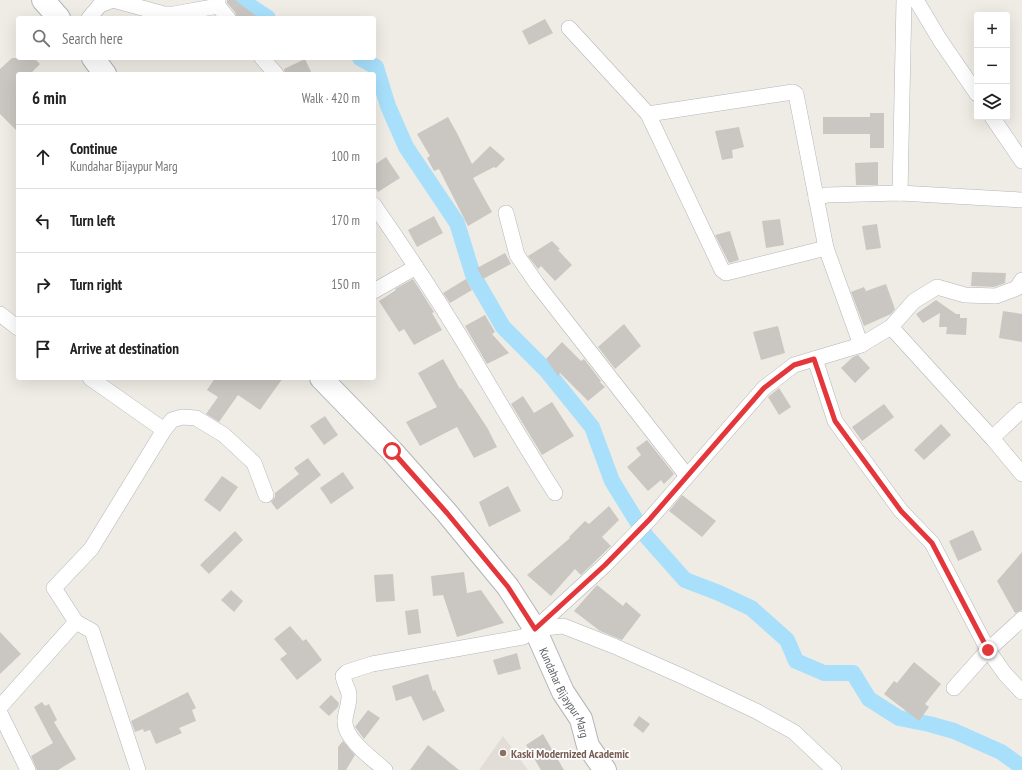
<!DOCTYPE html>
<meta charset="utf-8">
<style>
:root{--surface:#fff;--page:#f2f2f2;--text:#222;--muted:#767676;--line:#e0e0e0}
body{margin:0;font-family:"PT Sans Narrow",sans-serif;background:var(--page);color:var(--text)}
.controls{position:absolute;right:12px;top:12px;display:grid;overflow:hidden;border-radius:4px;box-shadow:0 4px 16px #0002}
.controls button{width:36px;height:36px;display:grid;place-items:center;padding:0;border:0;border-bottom:1px solid var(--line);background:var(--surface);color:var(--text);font:20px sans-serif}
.stop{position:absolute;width:12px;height:12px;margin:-9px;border:3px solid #e3373b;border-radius:50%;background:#fff}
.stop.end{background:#e3373b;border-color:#fff;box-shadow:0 1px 4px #0008}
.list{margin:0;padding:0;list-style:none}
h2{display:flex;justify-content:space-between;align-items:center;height:52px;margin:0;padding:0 16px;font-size:17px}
h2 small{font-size:13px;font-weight:400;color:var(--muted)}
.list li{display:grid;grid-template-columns:26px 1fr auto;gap:12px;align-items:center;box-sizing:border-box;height:64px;padding:0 16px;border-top:1px solid var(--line)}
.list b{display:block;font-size:15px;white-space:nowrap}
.list p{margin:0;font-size:13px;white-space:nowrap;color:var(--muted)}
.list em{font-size:13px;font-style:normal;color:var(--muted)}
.icon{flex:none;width:22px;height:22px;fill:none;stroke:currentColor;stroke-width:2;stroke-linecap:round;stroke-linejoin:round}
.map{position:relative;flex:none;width:1022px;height:770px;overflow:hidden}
.search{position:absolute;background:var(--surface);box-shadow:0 4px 16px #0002;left:16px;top:16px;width:360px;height:44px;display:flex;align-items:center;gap:10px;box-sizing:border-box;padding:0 14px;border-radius:4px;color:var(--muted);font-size:15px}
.panel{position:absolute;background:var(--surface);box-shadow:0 4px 16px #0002;left:16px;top:72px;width:360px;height:308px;border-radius:4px}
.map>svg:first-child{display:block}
.education{fill:#e2ddd6}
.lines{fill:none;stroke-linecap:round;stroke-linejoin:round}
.canal{stroke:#a8e0fc;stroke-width:16}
.building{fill:#cac7c2}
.minor-casing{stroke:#b2b6b9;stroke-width:16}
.secondary-casing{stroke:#b2b5b9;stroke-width:24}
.minor{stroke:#fff;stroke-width:15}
.secondary{stroke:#fff;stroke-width:22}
.route{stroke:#e3373b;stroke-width:5}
.education-dot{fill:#8d6e63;stroke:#fff;stroke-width:1.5}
.labels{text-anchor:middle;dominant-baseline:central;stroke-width:3.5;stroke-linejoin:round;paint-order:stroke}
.street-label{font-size:12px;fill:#5d6165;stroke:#fff}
.education-label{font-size:12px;font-weight:bold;fill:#785e54;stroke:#fff;text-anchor:start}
</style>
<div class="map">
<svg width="1022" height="770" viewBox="0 0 1022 770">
<rect width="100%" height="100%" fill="#efece5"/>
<path class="education" d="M503,736L528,770H479Z"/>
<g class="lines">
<g class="canal">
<path d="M241,0L268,18"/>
<path d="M360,58L376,67L388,106L406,147L457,223L473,275L503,327L546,370L592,427L612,481L646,536L685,580L719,593L751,608L787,640L796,661L824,673H853L869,699L899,718L929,724L954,731L1001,752L1022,767"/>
</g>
</g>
<g class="building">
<path d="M227,0H235L259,18H237L235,12L227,3Z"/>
<path d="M545,19L553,33L529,45L522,31Z"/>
<path d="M12,58H34L40,64L30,74H18V132L0,114V69Z"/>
<path d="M305,59L312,74H285L284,69Z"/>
<path d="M870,113H884V148H870V134H823V117H870Z"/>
<path d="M448,117L458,135L472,164L490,146L505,159L496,168L494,167L473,178L492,212L468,226L439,169L434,171L427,158L430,156L417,134Z"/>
<path d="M739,127L744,147L732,150L733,158L722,160L715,131Z"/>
<path d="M386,157L400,178L378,192L374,186V165Z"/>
<path d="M878,162V185H856L855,163Z"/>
<path d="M434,216L443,233L417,247L408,230Z"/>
<path d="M780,219L784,245L766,248L762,221Z"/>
<path d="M877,224L881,248L866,250L862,226Z"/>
<path d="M730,231L739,260L729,263L715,235Z"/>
<path d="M552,241L560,249L558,250L572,265L555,281L541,266L538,269L528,256Z"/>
<path d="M505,253L511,264L483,279L477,268Z"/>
<path d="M972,272L1006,273L1005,283L994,287L971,286Z"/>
<path d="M413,279L434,312L432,313L442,330L414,345L404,329L399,332L379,301L396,290L395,289Z"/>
<path d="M466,279L472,290L450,303L443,293Z"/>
<path d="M886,284L895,309L891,314L864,326L851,292L864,287L866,291Z"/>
<path d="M936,300L956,314H960V318H967L966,335L946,334L947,327H939L940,313L923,323L916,314Z"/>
<path d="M1003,311L1022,314V342L999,338Z"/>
<path d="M485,315L495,332L492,334L509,353L487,364L465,326Z"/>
<path d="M624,324L641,346L615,369L598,347Z"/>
<path d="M778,326L785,353L761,360L753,332Z"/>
<path d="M562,342L581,361L584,359L601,381L600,382L605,387L588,401L560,373L558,376L546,359Z"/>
<path d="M858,355L870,368L855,383L841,368L853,357Z"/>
<path d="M443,359L460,389L461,388L488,429L497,447L474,458L457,427L420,446L406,422L437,407L418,373Z"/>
<path d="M215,378H283L260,410L238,395L219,422L206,414L218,397L207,390Z"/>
<path d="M779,388L791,407L779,415L768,397Z"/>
<path d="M523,396L534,413L552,402L574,436L542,455L511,404Z"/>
<path d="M884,404L894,417L862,441L852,427Z"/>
<path d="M325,416L338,435L324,445L310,426Z"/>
<path d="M941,424L951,435L924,460L914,450Z"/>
<path d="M647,440L674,474L664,484L661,480L648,491L627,467L641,455L636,448Z"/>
<path d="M308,458L321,475L277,510L271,502L275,497V493L299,474L294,468Z"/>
<path d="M343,472L354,488L331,504L320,488Z"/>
<path d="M222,476L238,487L220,512L204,500Z"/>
<path d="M508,486L521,511L489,527L479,502Z"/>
<path d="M682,495L716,521L702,537L669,511Z"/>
<path d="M609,506L619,520L602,537L611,546L581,575L575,569L551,596L527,575L570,538L569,537L585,521L589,524Z"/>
<path d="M973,530L982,550L958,561L949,541Z"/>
<path d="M235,531L243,540L209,574L200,565Z"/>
<path d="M1022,552V610L1015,613L997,581Z"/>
<path d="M464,572L467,593L481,590L504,623L457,637L443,595L433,596L431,576Z"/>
<path d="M393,574L395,601L376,602L374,575Z"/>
<path d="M597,585L623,606L626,602L641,615L622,640L600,631L574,611Z"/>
<path d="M231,590L243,601L234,612L221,600Z"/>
<path d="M418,609L421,633L408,635L405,611Z"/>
<path d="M290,626L303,641L306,639L322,660L297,680L280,659L287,654L274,639Z"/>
<path d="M0,632L21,654L0,674Z"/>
<path d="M517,653L521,669L498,675L493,660Z"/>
<path d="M914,662L941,684L925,704L929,707L919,721L884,694L894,681L897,683Z"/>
<path d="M428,674L433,691L435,690L445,711L423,721L411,696L396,701L392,686Z"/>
<path d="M188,692L196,708L192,710L196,721L179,728L182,733L156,744L150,730L144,732L143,729L135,732L131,721Z"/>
<path d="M331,695L339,703L338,707L329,716L319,707Z"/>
<path d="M42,702L45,706L49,704L57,720L54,722L76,759L58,770H37L31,756L53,743L34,707Z"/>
<path d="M368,710L380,718L364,739L355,727Z"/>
<path d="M639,716L650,724L643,733L633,725Z"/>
<path d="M543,734L564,770H541L526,745Z"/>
<path d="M343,741L355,755L346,770H338V747Z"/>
<path d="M428,745L459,770H410Z"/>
</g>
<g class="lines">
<g class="minor-casing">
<g id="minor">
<path d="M218,0V6L228,18"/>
<path d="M916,0L940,40L977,94"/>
<path d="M89,18L100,5L113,0L164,14H174L218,6"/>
<path d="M569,28L648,114L722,270L726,273L826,248"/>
<path d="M262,58L276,74"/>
<path d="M648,114L793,92L796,94L826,248L861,345"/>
<path d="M992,117L1022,161"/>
<path d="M900,193L904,0"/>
<path d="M816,199L826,195L900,193L1022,200"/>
<path d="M374,205C408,254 441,304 472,356C499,402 526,448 555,493"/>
<path d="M506,213L517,255L537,284L687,476"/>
<path d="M374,291L416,267"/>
<path d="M0,314L18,328"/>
<path d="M891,327L992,438L1022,474"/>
<path d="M815,359L835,421L901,511L932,543L988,650L1005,674L1022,692"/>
<path d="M90,378L164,430L91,549L54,588L76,622L92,631L138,770"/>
<path d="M164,430L172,420L182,417L196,418L224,435L254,463L266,495"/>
<path d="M992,438L1022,410"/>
<path d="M535,629L563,626L614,646L686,678L756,711L794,732L834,770"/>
<path d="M954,688L988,650L1022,619"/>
<path d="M0,707L76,622"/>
<path d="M0,713L28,770"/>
<path d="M385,770C373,759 344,739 345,721C345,713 350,703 349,694C348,689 344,682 343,676L347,672L372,664L523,637L535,629L605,565L649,520L764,388L794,365L861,345L891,327L914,301L937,287L965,295L996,296L1017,288L1022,280"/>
</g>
</g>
<g class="secondary-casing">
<g id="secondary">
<path d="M43,0L59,18"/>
<path d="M93,58L105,74"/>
<path id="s1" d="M321,378L392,451L447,513L508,587L535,629L563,692L581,719L588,746L605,770"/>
</g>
</g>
<use href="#minor" class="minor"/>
<use href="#secondary" class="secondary"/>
</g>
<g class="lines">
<path class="route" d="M392,451L447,513L508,587L535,629L605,565L649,520L764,388L794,365L814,359L835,421L901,511L932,543L988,650"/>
</g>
<circle class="education-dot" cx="503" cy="753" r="4"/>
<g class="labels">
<g class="street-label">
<text stroke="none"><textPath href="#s1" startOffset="401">Kundahar Bijaypur Marg</textPath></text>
</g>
<g class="education-label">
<text x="511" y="753">Kaski Modernized Academic</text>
</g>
</g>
</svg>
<div class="controls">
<button>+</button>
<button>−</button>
<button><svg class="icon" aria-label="layers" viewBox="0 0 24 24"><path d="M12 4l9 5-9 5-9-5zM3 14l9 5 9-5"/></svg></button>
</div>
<div class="stop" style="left:392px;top:451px"></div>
<div class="stop end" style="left:988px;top:650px"></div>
<div class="search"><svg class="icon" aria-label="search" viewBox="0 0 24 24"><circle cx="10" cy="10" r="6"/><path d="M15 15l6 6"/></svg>Search here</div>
<section class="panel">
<h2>6 min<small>Walk · 420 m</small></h2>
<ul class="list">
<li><svg class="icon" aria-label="ahead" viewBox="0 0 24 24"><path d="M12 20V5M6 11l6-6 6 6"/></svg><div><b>Continue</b><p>Kundahar Bijaypur Marg</p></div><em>100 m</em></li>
<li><svg class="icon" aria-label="left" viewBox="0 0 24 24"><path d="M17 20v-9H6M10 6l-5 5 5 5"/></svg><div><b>Turn left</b></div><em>170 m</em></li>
<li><svg class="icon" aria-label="right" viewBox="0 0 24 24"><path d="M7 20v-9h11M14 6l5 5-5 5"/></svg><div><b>Turn right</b></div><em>150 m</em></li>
<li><svg class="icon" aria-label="arrive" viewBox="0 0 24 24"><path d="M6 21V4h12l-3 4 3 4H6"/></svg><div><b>Arrive at destination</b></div></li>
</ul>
</section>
</div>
